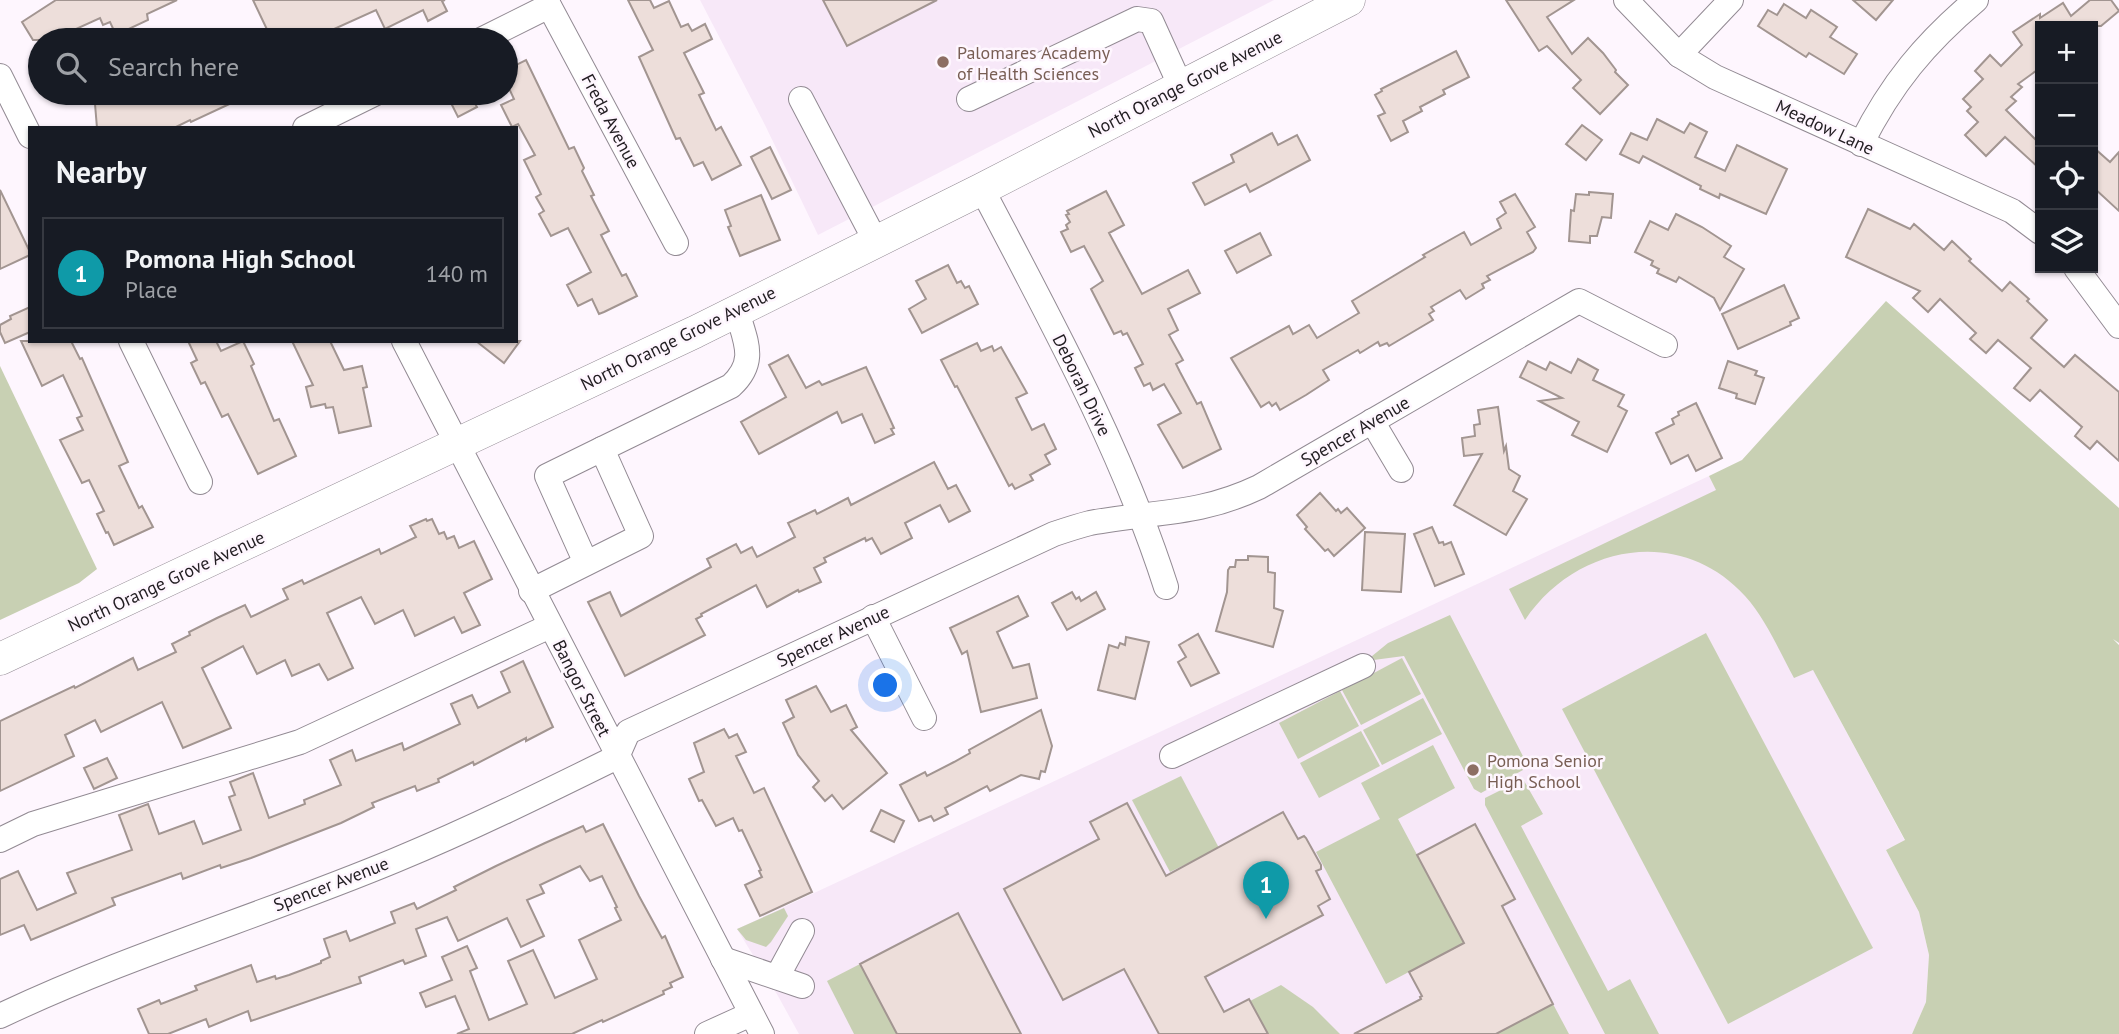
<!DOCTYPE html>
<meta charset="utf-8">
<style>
:root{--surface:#171b24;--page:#20242c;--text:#f1f3f6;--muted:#9ea1a6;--line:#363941;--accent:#1a73e8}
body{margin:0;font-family:"PT Sans",sans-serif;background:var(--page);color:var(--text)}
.controls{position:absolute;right:21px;top:21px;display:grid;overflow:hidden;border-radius:0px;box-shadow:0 2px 5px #0004}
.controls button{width:63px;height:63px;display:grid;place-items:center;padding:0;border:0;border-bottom:2px solid var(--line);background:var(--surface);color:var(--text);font:35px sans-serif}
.you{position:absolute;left:886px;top:686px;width:24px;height:24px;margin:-18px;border:5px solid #fff;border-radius:50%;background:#1a73e8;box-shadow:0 0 0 10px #1a73e833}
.badge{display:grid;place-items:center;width:46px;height:46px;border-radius:50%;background:var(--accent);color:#fff;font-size:23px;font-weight:700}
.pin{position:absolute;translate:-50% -58px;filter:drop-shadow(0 2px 4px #0008)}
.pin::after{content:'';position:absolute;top:37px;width:24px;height:21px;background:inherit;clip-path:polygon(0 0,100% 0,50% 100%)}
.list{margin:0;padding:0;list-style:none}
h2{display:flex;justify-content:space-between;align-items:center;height:91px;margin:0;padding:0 28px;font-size:30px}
h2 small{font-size:23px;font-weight:400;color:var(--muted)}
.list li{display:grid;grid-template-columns:46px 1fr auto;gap:21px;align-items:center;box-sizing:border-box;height:112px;margin:0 14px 14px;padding:0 14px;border:2px solid var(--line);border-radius:0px}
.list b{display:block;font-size:26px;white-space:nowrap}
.list p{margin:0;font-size:23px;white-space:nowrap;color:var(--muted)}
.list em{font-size:23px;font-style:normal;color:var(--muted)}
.icon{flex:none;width:38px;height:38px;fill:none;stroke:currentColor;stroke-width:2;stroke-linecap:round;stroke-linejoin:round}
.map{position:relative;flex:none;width:2119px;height:1034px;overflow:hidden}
.search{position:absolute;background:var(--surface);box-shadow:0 2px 5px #0004;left:28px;top:28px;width:490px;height:77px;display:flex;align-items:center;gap:18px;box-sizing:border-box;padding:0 24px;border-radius:38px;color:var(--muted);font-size:26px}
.panel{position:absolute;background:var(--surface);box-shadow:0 2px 5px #0004;left:28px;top:126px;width:490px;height:217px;border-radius:0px}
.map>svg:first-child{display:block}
.built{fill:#f7e8f8}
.green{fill:#c8d0b3}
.building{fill:#eddeda;stroke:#a29591;stroke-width:2}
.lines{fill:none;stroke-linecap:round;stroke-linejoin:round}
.minor-casing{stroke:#928a93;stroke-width:26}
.major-casing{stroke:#928a93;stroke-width:33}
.minor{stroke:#fff;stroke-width:24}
.major{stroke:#fff;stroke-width:32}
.education-dot{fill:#8d6e63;stroke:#fef6fe;stroke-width:2.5}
.labels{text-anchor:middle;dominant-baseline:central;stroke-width:5;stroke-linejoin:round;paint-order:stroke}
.education-label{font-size:18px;fill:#785e54;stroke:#fef6fe;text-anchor:start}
.street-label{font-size:18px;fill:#211d21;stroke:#fef6fe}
</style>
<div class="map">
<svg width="2119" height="1034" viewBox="0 0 2119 1034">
<rect width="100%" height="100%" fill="#fef6fe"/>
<g class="built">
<path d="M700,0H1274L818,235L765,125Z"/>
<path d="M1709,476L1905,841L1886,850L1919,912L1929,955L1926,1002L1912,1034H799L778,996L737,929Z"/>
</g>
<g class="green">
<path d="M1886,301L2119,508V643L2113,639L2119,645V1034H1912L1926,1002L1929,955L1919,912L1886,850L1905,840L1813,670L1794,678C1779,651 1766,619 1745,596C1681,525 1576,544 1525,620L1509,589L1716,490L1709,476L1742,460Z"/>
<path d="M0,366L97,569L79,583L0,620Z"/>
<path d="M1450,615L1527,764L1521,767L1523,770L1481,793L1474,789L1404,656L1366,661L1388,643Z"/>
<path d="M1706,633L1873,948L1728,1024L1562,709Z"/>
<path d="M1402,658L1421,694L1361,725L1342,690Z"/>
<path d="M1340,691L1359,726L1298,759L1279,723Z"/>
<path d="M1423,698L1442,734L1382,765L1363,730Z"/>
<path d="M1361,731L1380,766L1319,798L1300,763Z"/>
<path d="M1433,745L1455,788L1398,819L1464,943L1386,984L1316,852L1380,819L1361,783Z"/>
<path d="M1181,776L1219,848L1170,872L1132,800Z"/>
<path d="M1523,779L1543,814L1521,826L1608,991L1630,979L1659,1034H1605L1485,805V798Z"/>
<path d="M784,908L788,916L771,942L766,947L746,940L737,929Z"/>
<path d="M860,964L897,1034H854L827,981Z"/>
<path d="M1281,985L1313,1007L1340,1034H1268L1250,1001Z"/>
<path d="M1553,1004L1569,1034H1496Z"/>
</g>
<g class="building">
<path d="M56,0H177L147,14L148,20L116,35L110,22L103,25L100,18L52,40H33L22,22Z"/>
<path d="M253,0H445L442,1L447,11L428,21L423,10L385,29L376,10L334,29L339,40H272Z"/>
<path d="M628,0H650L654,8L669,1L681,27L688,24L692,31L705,24L712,39L684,53L704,93L699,95L716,130L721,127L741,165L712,180L703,162L694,166L680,138L676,139L639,57L653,50Z"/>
<path d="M823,0H937L847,46Z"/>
<path d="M1506,0H1574L1547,17L1572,54L1588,38L1603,53L1616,70L1615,72L1628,85L1600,114L1573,88L1581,80L1547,46L1539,51Z"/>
<path d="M1853,0H1893L1876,20Z"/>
<path d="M2090,0H2111L2119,11L2101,26H2040V68L2018,84L2022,87L2011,97L2016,101L2006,110L2040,144V169L2005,137L1986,156L1965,135L1978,122L1967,111L1971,107L1963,99L1983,79L1975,71L1990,55L2001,66L2022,45L2013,32L2040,14V18L2063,3L2071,16Z"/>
<path d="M1784,4L1806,18L1811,10L1837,27L1830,37L1857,54L1844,74L1809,53L1806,57L1758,26L1768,10L1777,15Z"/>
<path d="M1456,51L1469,77L1443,90L1445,94L1420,107L1422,111L1403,121L1408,132L1391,141L1378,116L1385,113L1375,95L1382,91L1381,89Z"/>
<path d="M526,60L569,149L574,147L584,168L582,171L594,195L591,196L609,231L601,235L622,276L626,274L637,296L604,312L599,314L592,299L578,306L567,285L591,272L568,228L551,236L539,214L544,211L536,197L541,194L524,160L535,155L518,124L512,127L501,105L514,99L506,82V70Z"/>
<path d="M137,93H253L191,122L190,120L174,128H97L95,104L140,99Z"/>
<path d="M446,93H469L477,107L458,117Z"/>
<path d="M1657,119L1684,133L1690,123L1707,132L1695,157L1725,171L1737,145L1787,169L1766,214L1720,194L1719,198L1700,189L1701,186L1643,156L1639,163L1620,154L1631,133L1647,140Z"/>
<path d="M1582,125L1602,140L1586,160L1566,144Z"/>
<path d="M1272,133L1278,145L1297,135L1310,160L1250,192L1246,184L1205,205L1193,183L1234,162L1231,155Z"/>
<path d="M770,147L791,190L772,199L751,157Z"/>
<path d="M2093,147L2110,162L2119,152V211L2093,187Z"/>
<path d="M0,190L30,252V255L0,269Z"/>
<path d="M1106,191L1124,225L1109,233L1142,294L1188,270L1200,293L1168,309L1178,330L1169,335L1183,360L1176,364L1180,372L1197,404L1201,402L1221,449L1183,468L1158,425L1181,413L1164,384L1153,390L1150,383L1144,386L1135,368L1143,364L1127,333L1123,335L1121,331L1114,334L1091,289L1103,281L1084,246L1071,252L1061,232L1068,229L1066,225L1070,222L1066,215L1069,214L1067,211Z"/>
<path d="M1589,192L1613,194L1611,218L1602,217L1597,236H1590V243L1569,241L1571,210L1574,211L1576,194L1589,195Z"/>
<path d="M1515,194L1535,227L1527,232L1536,248L1533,252L1487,276L1490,280L1482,284L1484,288L1466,299L1460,290L1431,307L1434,311L1429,314L1433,320L1389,346L1387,343L1380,346L1378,342L1360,353L1358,350L1323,370L1329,380L1306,395L1280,410L1276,403L1272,406L1269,402L1261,407L1231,358L1289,326L1293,334L1309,325L1317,338L1359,313L1352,301L1425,257L1423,255L1464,232L1471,245L1501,228L1497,219L1506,213L1500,202Z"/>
<path d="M761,195L780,240L740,256L728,227L731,226L725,210Z"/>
<path d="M1868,209L1910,229L1914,224L1944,250L1952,241L1971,259L1969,261L2002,291L2010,282L2029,299L2027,301L2047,320L2031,338L2064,367L2075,355L2119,392V461L2097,441L2090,449L2075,436L2082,427L2040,390L2030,401L2014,388L2031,368L1998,340L1986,353L1970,339L1976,333L1940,299L1928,312L1913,298L1920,291L1846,257Z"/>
<path d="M1676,214L1702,227L1731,246L1724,257L1744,269L1720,310L1714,298L1679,277L1676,282L1657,273L1659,269L1651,265L1653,261L1635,252L1650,221L1668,230Z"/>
<path d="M1260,233L1271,255L1237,273L1225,251Z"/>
<path d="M948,265L957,283L961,281L965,288L969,286L978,304L922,333L909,309L926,299L916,281Z"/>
<path d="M1784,285L1799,318L1790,322L1791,325L1738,349L1722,314Z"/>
<path d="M30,307V332L5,343L0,332V325L11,319L10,316Z"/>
<path d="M21,341H71L80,359L82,358L128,462L119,466L139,508L142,506L153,527L114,545L108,532L106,533L97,514L104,511L89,480L82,483L60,440L83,430L77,418L82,416L63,375L42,386Z"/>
<path d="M188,341H216L221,351L243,341L254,364L251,366L274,421L279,419L296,456L258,474L228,414L222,417L205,382L201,384L191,363L197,360Z"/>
<path d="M292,341H330L344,370L362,366L367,387L363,388L371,426L339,433L333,407L326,408L325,404L311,407L306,387L313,385Z"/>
<path d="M476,341H520L504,363Z"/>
<path d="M977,343L981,351L992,346L994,351L1001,347L1027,393L1016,398L1032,430L1044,424L1056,449L1045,455L1050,464L1030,475L1033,480L1015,489L1012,484L1009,486L957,386L955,387L941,360Z"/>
<path d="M788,355L806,388L819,381L822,385L866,367L894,428L891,429L894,434L875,443L862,414L842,423L837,412L759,454L741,422L786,397L769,365Z"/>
<path d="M1578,359L1598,370L1593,380L1624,395L1618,406L1627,411L1607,452L1572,435L1579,422L1539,401L1562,398L1520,377L1528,361L1546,370L1550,362L1571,373Z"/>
<path d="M1728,361L1757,371L1755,375L1764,378L1755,404L1736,398L1737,394L1719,388Z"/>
<path d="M1696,403L1722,458L1696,471L1688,455L1671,464L1656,433L1674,424L1672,419L1679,415L1678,412Z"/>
<path d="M1498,407L1504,451L1506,446L1509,469L1520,476L1513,491L1527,499L1506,535L1454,505L1482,454L1464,456L1462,438L1475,436L1474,425L1480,424L1478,410Z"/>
<path d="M934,462L948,489L956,485L970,511L949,522L940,505L905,523L912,538L881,554L872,538L866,541L865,538L824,558L826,562L814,568L821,582L799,592L798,590L767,607L756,585L701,614L702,616L696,619L705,635L625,676L588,602L610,592L621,616L711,567L707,559L736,544L741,553L752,547L757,557L795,537L788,523L815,510L817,514L848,498L851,505Z"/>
<path d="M1320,493L1336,511L1338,509L1341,513L1347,508L1365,528L1334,556L1328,549L1325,551L1305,529L1307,527L1297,515Z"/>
<path d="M426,519L427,521L432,519L439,534L444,532L447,539L454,536L459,548L474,541L492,579L464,593L480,625L462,633L454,617L415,636L403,610L375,624L361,597L327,613L353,668L328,680L319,664L292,676L285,660L257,674L243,646L202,668L231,728L183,748L162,702L101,732L95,720L65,735L74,756L0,791V721L74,686L75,688L133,658L138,670L176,652L172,644L190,635L189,632L217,618L245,605L251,617L288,599L283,589L302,580L304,584L379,549L381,554L416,537L410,526Z"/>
<path d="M1432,527L1439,543L1443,542L1444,545L1451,542L1464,574L1435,586L1414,534Z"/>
<path d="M1365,532L1405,534L1401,592L1362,590Z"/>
<path d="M1248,556L1268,557V572L1275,573L1274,608L1283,611L1273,647L1216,631L1227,592L1228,570L1230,567H1235L1236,560H1248Z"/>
<path d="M1072,592L1076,599L1079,597L1081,601L1096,592L1105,609L1067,630L1052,603Z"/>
<path d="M1018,596L1028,616L997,632L1013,668L1029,664L1037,698L981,712L967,651L962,654L950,628Z"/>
<path d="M1198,634L1219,673L1191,686L1178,662L1186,657L1179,645Z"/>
<path d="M1126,637L1149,642L1135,699L1098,690L1109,645L1118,648L1120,643L1125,645Z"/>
<path d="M523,661L553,727L526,741V738L474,765L473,762L438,779L439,782L417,791L415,786L372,803L374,807L341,823L251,858L221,868L220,865L183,879L181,873L112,898L115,905L31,940L24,925L0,935V879L18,871L37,910L76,893L67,873L132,850L119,815L148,804L159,834L194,821L203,844L241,830L229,797L235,795L230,782L253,773L269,818L305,804L304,800L341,785L330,760L352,750L356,761L402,743L404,750L460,724L451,704L472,695L478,708L510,692L501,672Z"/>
<path d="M816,686L831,712L846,705L857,727L851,730L887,773L843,809L832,795L825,801L813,787L819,781L798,755L783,723L794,717L786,700Z"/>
<path d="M1041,710L1052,746L1045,772L1041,771L1039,779L1021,775L990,791L987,786L945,808L948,814L934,821L931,816L919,821L900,785L925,772L927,776L954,762L970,753L969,750Z"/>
<path d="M724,729L729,738L737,734L746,752L736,756L754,793L764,788L812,892L760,916L745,885L762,877L759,871L761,870L742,830L739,831L733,818L716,826L702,800L699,801L689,779L704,772L694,743Z"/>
<path d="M107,758L117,778L94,789L84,768Z"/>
<path d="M1127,803L1166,876L1283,812L1298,839L1304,836L1306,838L1321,865V869L1316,871L1330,899L1318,906L1323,915L1205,977L1224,1012L1249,999L1268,1034H1159L1124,969L1063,1000L1004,889L1099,839L1090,822Z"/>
<path d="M881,810L904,821L894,842L871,831Z"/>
<path d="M603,824L639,896L662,938L665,936L683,977L670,983L672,987L663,991L664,994L603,1022L602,1020L572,1034H457L469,1029L455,996L426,1007L420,993L452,980L442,957L467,946L477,968L470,971L489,1020L527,1004L508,961L533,950L555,998L597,979L579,940L621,920L615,908L617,907L602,876L590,881L580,866L540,885L544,893L527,900L544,936L521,947L507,918L458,941L447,917L416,929L426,956L405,964L403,960L359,977L361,983L251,1021L248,1011L209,1027L206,1019L168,1034H149L138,1009L159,1000L161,1004L197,990L195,986L251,965L257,982L275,976L276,979L289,975L321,963V961L330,957L324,939L346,931L350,941L395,923L391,912L414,903L417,909L456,890L454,887L496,866L545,843L583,826L586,832Z"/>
<path d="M1475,824L1515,899L1502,906L1553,1004L1496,1034H1354L1421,999L1420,997L1422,996L1409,972L1464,943L1417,855Z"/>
<path d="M958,913L1021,1034H897L860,964Z"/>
</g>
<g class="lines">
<g class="minor-casing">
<g id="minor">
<path d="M546,0L676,243"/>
<path d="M1626,0L1679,55L1715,77L2012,211L2040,232"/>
<path d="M481,40L549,6"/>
<path d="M1679,55L1731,0"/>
<path d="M0,76L30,136"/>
<path d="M801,99L876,242"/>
<path d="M969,99L1137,19L1151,21L1181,87"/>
<path d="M305,128L376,93"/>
<path d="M1861,144C1891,84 1925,43 1976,0"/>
<path d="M982,189C1050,319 1121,447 1166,587"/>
<path d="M2076,268L2119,326"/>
<path d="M131,341L200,482"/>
<path d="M404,341L762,1034"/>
<path d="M1372,421L1401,470"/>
<path d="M586,563L547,476L602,449"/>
<path d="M531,591L641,536L602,449L731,386C758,361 745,341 737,311"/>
<path d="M873,617L924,718"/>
<path d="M1172,756L1363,666"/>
<path d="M0,840L33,824L300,742L550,626"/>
<path d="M723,959L802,986"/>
<path d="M777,977L802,931"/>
<path d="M0,1016C128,955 264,915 396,860C471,829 544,793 617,757L628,732L1054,534C1066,530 1078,526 1090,523C1153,511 1198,516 1259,487L1579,301L1665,345"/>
<path d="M707,1034L751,1014"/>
</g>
</g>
<g class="major-casing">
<path id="major" d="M0,659L695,332L982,189L1349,0"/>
</g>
<use href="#minor" class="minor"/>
<use href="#major" class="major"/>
</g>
<g class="education-dot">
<circle cx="943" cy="62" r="7"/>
<circle cx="1473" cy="770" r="7"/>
</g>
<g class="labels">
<g class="education-label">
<text x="957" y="52">Palomares Academy<tspan x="957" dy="21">of Health Sciences</tspan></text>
<text x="1487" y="760">Pomona Senior<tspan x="1487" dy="21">High School</tspan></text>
</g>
<g class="street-label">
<text transform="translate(1185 84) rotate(-27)">North Orange Grove Avenue</text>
<text transform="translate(611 121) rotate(62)">Freda Avenue</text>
<text transform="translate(1825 127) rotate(25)">Meadow Lane</text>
<text transform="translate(678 338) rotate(-26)">North Orange Grove Avenue</text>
<text transform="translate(1082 385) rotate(64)">Deborah Drive</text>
<text transform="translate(1355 431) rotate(-30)">Spencer Avenue</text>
<text transform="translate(166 581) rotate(-25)">North Orange Grove Avenue</text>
<text transform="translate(833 636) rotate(-25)">Spencer Avenue</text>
<text transform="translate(582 688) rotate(63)">Bangor Street</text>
<text transform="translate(331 884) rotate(-21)">Spencer Avenue</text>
</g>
</g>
</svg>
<div class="controls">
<button>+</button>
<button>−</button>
<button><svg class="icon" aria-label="locate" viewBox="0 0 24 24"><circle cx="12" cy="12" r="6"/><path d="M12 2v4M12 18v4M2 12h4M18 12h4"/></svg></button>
<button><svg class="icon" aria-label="layers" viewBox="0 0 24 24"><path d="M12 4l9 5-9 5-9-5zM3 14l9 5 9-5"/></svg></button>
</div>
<div class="you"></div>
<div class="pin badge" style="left:1266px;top:919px;background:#0f9aa8">1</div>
<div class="search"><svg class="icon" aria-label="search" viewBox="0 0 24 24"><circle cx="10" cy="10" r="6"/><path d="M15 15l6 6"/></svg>Search here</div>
<section class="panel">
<h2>Nearby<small></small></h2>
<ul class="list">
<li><span class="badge" style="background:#0f9aa8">1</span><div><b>Pomona High School</b><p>Place</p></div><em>140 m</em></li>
</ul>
</section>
</div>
